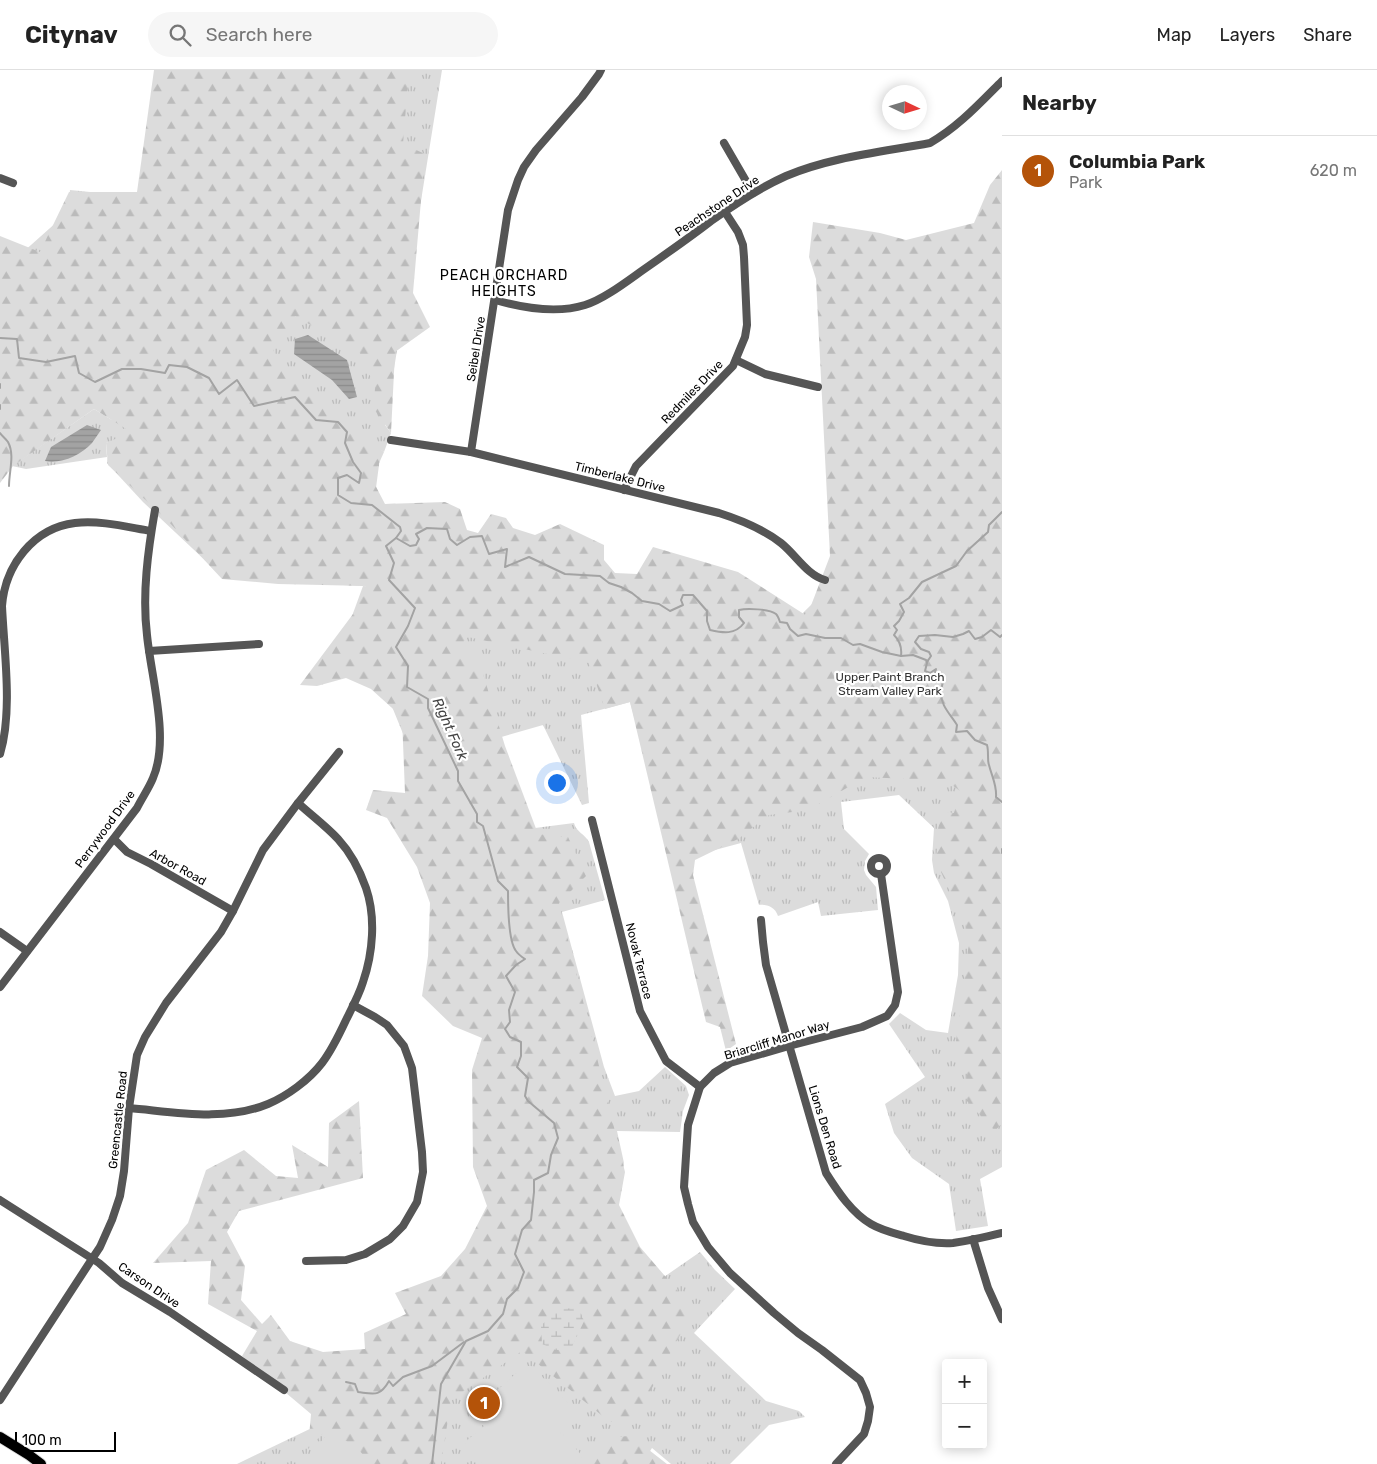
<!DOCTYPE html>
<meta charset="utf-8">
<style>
:root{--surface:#fff;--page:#f6f6f6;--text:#222;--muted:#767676;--line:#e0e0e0;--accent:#b45309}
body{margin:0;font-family:Rubik,sans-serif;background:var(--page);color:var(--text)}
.controls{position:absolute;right:15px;bottom:15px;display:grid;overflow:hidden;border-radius:5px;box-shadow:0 2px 12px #0003}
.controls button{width:45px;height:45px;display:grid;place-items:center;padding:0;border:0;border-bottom:1px solid var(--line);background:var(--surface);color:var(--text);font:25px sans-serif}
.compass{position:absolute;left:882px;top:15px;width:45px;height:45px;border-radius:50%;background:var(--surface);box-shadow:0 2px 12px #0003;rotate:94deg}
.scale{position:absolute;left:15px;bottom:12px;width:101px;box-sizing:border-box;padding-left:5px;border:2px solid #000;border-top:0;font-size:14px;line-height:18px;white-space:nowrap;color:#000;-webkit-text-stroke:4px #fff;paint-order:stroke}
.you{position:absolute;left:556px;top:712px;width:18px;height:18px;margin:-12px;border:4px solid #fff;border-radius:50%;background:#1a73e8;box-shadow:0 0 0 8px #1a73e833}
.badge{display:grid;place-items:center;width:32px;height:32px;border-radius:50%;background:var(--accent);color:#fff;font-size:16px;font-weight:700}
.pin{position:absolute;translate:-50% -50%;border:2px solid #fff;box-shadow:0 1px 5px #0006}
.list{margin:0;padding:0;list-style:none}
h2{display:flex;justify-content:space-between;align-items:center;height:65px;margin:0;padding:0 20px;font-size:21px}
h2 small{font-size:16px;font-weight:400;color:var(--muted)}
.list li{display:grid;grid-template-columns:32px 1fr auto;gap:15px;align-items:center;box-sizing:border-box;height:70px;padding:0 20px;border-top:1px solid var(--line)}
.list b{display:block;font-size:19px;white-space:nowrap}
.list p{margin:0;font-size:16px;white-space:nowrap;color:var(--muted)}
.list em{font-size:16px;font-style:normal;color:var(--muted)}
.icon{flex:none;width:28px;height:28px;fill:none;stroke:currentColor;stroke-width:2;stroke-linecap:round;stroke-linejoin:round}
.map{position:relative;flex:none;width:1002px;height:1394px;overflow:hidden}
header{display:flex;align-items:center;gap:30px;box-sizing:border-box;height:70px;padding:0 25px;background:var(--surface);border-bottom:1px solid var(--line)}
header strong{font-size:24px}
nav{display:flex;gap:28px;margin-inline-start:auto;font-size:18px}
.search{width:350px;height:45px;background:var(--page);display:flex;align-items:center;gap:12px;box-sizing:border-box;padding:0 18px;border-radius:28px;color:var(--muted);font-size:19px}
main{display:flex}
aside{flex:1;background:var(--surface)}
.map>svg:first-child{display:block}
.grass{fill:url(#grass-tufts)}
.forest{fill:url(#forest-firs)}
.wetland{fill:url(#wetland-marsh)}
.garden{fill:#dcdcdc}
.water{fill:url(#water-rules)}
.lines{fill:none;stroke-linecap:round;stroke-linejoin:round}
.stream{stroke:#a3a3a3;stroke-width:2}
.major-casing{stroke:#dbdbdb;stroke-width:12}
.minor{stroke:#555;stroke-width:8}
.major{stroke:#000;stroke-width:10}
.labels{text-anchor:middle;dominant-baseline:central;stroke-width:4.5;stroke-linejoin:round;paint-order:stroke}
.street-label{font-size:12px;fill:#000;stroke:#fff}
.park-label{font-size:12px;fill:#333;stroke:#fff}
.neighbourhood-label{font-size:14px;letter-spacing:1px;fill:#000;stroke:#fff}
.water-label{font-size:14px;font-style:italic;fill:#444;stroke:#fff}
</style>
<header>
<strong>Citynav</strong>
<div class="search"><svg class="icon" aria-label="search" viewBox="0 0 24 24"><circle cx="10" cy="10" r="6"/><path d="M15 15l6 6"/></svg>Search here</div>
<nav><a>Map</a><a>Layers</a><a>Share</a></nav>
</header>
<main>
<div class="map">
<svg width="1002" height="1394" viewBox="0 0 1002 1394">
<defs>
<pattern id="grass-tufts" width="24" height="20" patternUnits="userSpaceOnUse" patternTransform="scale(1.25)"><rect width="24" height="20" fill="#dcdcdc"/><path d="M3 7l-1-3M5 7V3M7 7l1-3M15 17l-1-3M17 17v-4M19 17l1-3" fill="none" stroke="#bbb"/></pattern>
<pattern id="forest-firs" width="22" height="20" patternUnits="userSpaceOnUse" patternTransform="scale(1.25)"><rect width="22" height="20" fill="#dcdcdc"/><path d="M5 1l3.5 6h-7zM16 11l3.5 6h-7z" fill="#bbb"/></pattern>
<pattern id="wetland-marsh" width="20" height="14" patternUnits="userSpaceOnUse" patternTransform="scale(1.25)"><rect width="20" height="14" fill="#dcdcdc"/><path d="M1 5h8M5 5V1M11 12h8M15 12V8" fill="none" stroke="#bbb"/></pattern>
<pattern id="water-rules" width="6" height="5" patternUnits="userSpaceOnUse" patternTransform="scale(1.25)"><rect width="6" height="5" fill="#a3a3a3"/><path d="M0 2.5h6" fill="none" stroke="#8b8b8b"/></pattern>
</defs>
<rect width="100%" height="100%" fill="#fff"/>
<path class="grass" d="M155,0H442L385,355L391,363L384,382L381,380L363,516L692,532L756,589L812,534L1002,354V1097L980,1109L988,1156L956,1161L949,1114L912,1088L894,1063L885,1034L925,1007L889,954L900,943L926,960L948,963L958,905L959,873L948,831L934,803L932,790L934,758L899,725L841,732L844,759L869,784L865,791L864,800L866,805L876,817L878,840L821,846L818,832L778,846C775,837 767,834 759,835L741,773L674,791L630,632L581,645L589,733L582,735L543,655L498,668L535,758L574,753C576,762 585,764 589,772L605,830L562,842L604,997L615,1026L639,1021L665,997L686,1016L689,1025L683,1041L680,1062L617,1061L624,1093L616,1132L633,1170L661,1209L700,1182L715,1200L735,1219L694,1263L766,1331L799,1341L805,1347L769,1355L730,1394H671L652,1378L642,1394H237L341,1344L466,1290L509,1096L476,843L360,558L348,557L363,516L225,509L143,432L107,393L110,372L106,373L107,387L26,399L12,396L94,339L112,350L22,183L68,142L70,120L140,127Z"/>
<g class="forest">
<path d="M154,0H409L403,74L425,84L413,223L430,257L395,282L391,363L374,339L375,317L357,277L316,258L295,246L272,278L288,307L384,382L372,409L385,434L445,432L460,439L467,460L478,463L491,444L506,448L513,458L535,465L560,454L604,475V490L615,503L637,504L653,477L738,502L807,546L830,486L816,209L809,187L813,152L880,163L906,170L974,153L990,115L1002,100V1053L995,1061L967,1031V1004L956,971L970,865L936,791L940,741L954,743L960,721L947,711L866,707L808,740L769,745L738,769L695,790L693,805L736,974L726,981L720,957L706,952L630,632L605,639L589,593L468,567L458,578L480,594L505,676L538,764L568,767L586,806L559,833L625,1102L619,1135L640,1177L689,1234V1248L635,1350L610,1352L522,1281L451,1330L441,1394H370L360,1381L328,1358L308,1379L311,1344L242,1286L257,1261L208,1234L211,1191L153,1193L188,1153L206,1100L244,1080L276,1106L298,1108L292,1075L328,1097L329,1053L359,1031L363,1108L239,1141L227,1162L245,1196L241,1230L262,1254L271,1245L290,1271L323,1282L365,1279L364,1263L406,1244L395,1223L441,1206L465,1179L487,1136L473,1097L472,1000L482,968L453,956L422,926L428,886L430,833L417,797L387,748L366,740L373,720L405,723L402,647L371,619L346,608L317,616L300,615L353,544L366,516L278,514L222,509L168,451L108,395L106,373L131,362L94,339L13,396L0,413V166L40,182L69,122H137Z"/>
<path d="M631,1366L667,1394H579L612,1367Z"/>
</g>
<path class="wetland" d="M579,1238L584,1251L571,1279L556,1280L542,1274L541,1256L556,1239Z"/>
<g class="garden">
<path d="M524,1296H531L580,1344L566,1358L559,1362L565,1366L583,1387L574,1394H482L465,1372L484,1356L472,1343Z"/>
<path d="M330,1360L350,1374L365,1394H304Z"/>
</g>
<g class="water">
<path d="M308,265L347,290L357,327L349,329L332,310L294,284L295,269Z"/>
<path d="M87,355L101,360C98,364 95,369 92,373C80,386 61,394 45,391L51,377Z"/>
</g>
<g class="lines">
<g class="stream">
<path d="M0,268L17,269L19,288L46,292L75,286L79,303L95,312L122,299H141L165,303L169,295L187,297L209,308L219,324L237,310L254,336L295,327L316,350L338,352L347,362L345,373L353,392L361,403L359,413L347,405L338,408V425L351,433L372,435L400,457L401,461L396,468L386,476L394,493L389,510L415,538L408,556L396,577L408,596L407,617L428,629V638L458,701V711L477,744V752L483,756L498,811L508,821C508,834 508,871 516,881C518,884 522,887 525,889L516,895L506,906L515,922L509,940L510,952L505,959L510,967L521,972V986L517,997L528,1008L525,1026L528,1031L554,1053L558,1068L551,1085L548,1103L534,1110V1122L531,1150L522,1160L515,1184L524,1202L518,1218L507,1229L503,1244L488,1261L466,1271L441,1314L432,1394"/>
<path d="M0,314V318"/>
<path d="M0,335V339"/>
<path d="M0,363C2,366 6,369 8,372C15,385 9,401 9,416"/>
<path d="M396,468L410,476L416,475L419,469L416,464L427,458L447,459L450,469L457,475L470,467L482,466L489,484L507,479L505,497L529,487L565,504L600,506L609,513L621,517L632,523L642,531L659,534L670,541L683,535L681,530L683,525H693L707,541V551L710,560C723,563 735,565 744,553L739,547V540C747,538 769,539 776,544C778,546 779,549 780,552L787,553L790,559L798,566L806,564L825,568H841L853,575L860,574L882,582L901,586L913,585L926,590L927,593L925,601L930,603L936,599L934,606L936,612L943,610C943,614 941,618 941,622C940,635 951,645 957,655L956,662L967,661L975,670L987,675C989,682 987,690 989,695C992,707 997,715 996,727L1002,732"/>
<path d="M901,586C902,578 900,571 894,565L897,560L894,556L899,551L904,542L900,534L909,528L922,512L956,496L967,481L988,462L989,455L1002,442"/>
<path d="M927,592L931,586L929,582L921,579L915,572L919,566L935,565L953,567L963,564L969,561L975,569L982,567L991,560L1000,567L1002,565"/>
<path d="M1002,779V783"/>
<path d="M346,1312L355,1314L358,1322C374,1324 380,1327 389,1311L393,1316L403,1307L432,1296L464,1272"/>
</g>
<g class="major-casing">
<path id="major" d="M0,1367L29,1385L41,1394"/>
</g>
<g class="minor">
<path d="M724,73L753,123"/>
<path d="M0,108L13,113"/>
<path d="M495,230C523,238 556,244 585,235C604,229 626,212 643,200C666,184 689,168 711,151C735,134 759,118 786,106C831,87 882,82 930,73C958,57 979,34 1002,11"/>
<path d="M736,290L765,304L818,317"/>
<path d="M391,370L471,382L719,443C741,450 763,459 781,473C796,485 807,505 825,510"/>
<path d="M471,382L508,140L518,110L524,97L536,80L582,27L599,4L601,0"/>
<path d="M624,420L636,396L733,296L745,267L747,255L744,187L743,175L738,162L725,142"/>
<path d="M149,581L259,574"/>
<path d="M0,684C13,641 4,581 2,536C5,496 33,458 75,453C100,450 127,457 151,461"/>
<path d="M592,750L640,941L666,991L700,1017"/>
<path d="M114,769L127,782L151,794L233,841"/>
<circle cx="879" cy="796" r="8"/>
<path d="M761,850L763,872L766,895L826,1103C838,1122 852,1143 871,1154C881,1160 893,1163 904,1166C920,1171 937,1174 953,1173C969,1171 986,1167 1002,1163"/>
<path d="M0,862L27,881"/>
<path d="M0,917L137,738C142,728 149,718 153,708C170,669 151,607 147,565C142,524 148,480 155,440"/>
<path d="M129,1038C175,1042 224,1052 268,1034C287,1026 309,1010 322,993C332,980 339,965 346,950C352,938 359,925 363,912C373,883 376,847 366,818C360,801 350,782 338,769C326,756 311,745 298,733"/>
<path d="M0,1130L99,1193L122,1213L170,1242L284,1320"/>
<path d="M973,1169L988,1218L1002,1249"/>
<path d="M306,1191L346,1190L365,1184L390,1169L403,1156L417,1132L423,1102L422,1082L412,998L404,976L387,955L375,947L353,935"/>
<path d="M0,1330L92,1189L100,1177L112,1150L120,1126L124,1101L129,1038L137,985L145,967L166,933L221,862L233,841L263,780L298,733L339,682"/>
<path d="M836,1394L864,1364L868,1351L870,1337L866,1323L860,1310L822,1280L798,1263L774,1243L730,1203L708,1177L693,1152L688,1134L684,1117L688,1055L700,1017L714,1003L730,993L789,976L862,957L887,946L895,935L898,922L881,804"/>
</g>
<use href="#major" class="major"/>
</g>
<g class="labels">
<g class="street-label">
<text transform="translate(717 136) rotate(-34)">Peachstone Drive</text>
<text transform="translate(476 279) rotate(-81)">Seibel Drive</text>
<text transform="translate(692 322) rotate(-46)">Redmiles Drive</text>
<text transform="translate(620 407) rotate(14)">Timberlake Drive</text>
<text transform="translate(105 759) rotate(-54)">Perrywood Drive</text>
<text transform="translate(178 797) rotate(29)">Arbor Road</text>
<text transform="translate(639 891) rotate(76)">Novak Terrace</text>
<text transform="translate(777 970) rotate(-17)">Briarcliff Manor Way</text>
<text transform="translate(118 1050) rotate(-84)">Greencastle Road</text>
<text transform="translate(825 1057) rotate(73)">Lions Den Road</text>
<text transform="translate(149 1215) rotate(34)">Carson Drive</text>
</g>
<g class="park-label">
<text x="890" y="607">Upper Paint Branch<tspan x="890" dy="14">Stream Valley Park</tspan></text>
</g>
<g class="neighbourhood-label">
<text x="504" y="205">PEACH ORCHARD<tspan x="504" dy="16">HEIGHTS</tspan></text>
</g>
<g class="water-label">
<text transform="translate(450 659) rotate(66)">Right Fork</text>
</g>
</g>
</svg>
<div class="controls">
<button>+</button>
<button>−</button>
</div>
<svg class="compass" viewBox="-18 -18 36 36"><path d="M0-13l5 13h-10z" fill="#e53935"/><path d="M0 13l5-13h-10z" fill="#767676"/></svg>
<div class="scale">100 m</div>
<div class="you"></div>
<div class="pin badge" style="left:484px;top:1333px">1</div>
</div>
<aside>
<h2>Nearby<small></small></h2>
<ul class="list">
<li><span class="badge">1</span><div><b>Columbia Park</b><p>Park</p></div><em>620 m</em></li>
</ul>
</aside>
</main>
